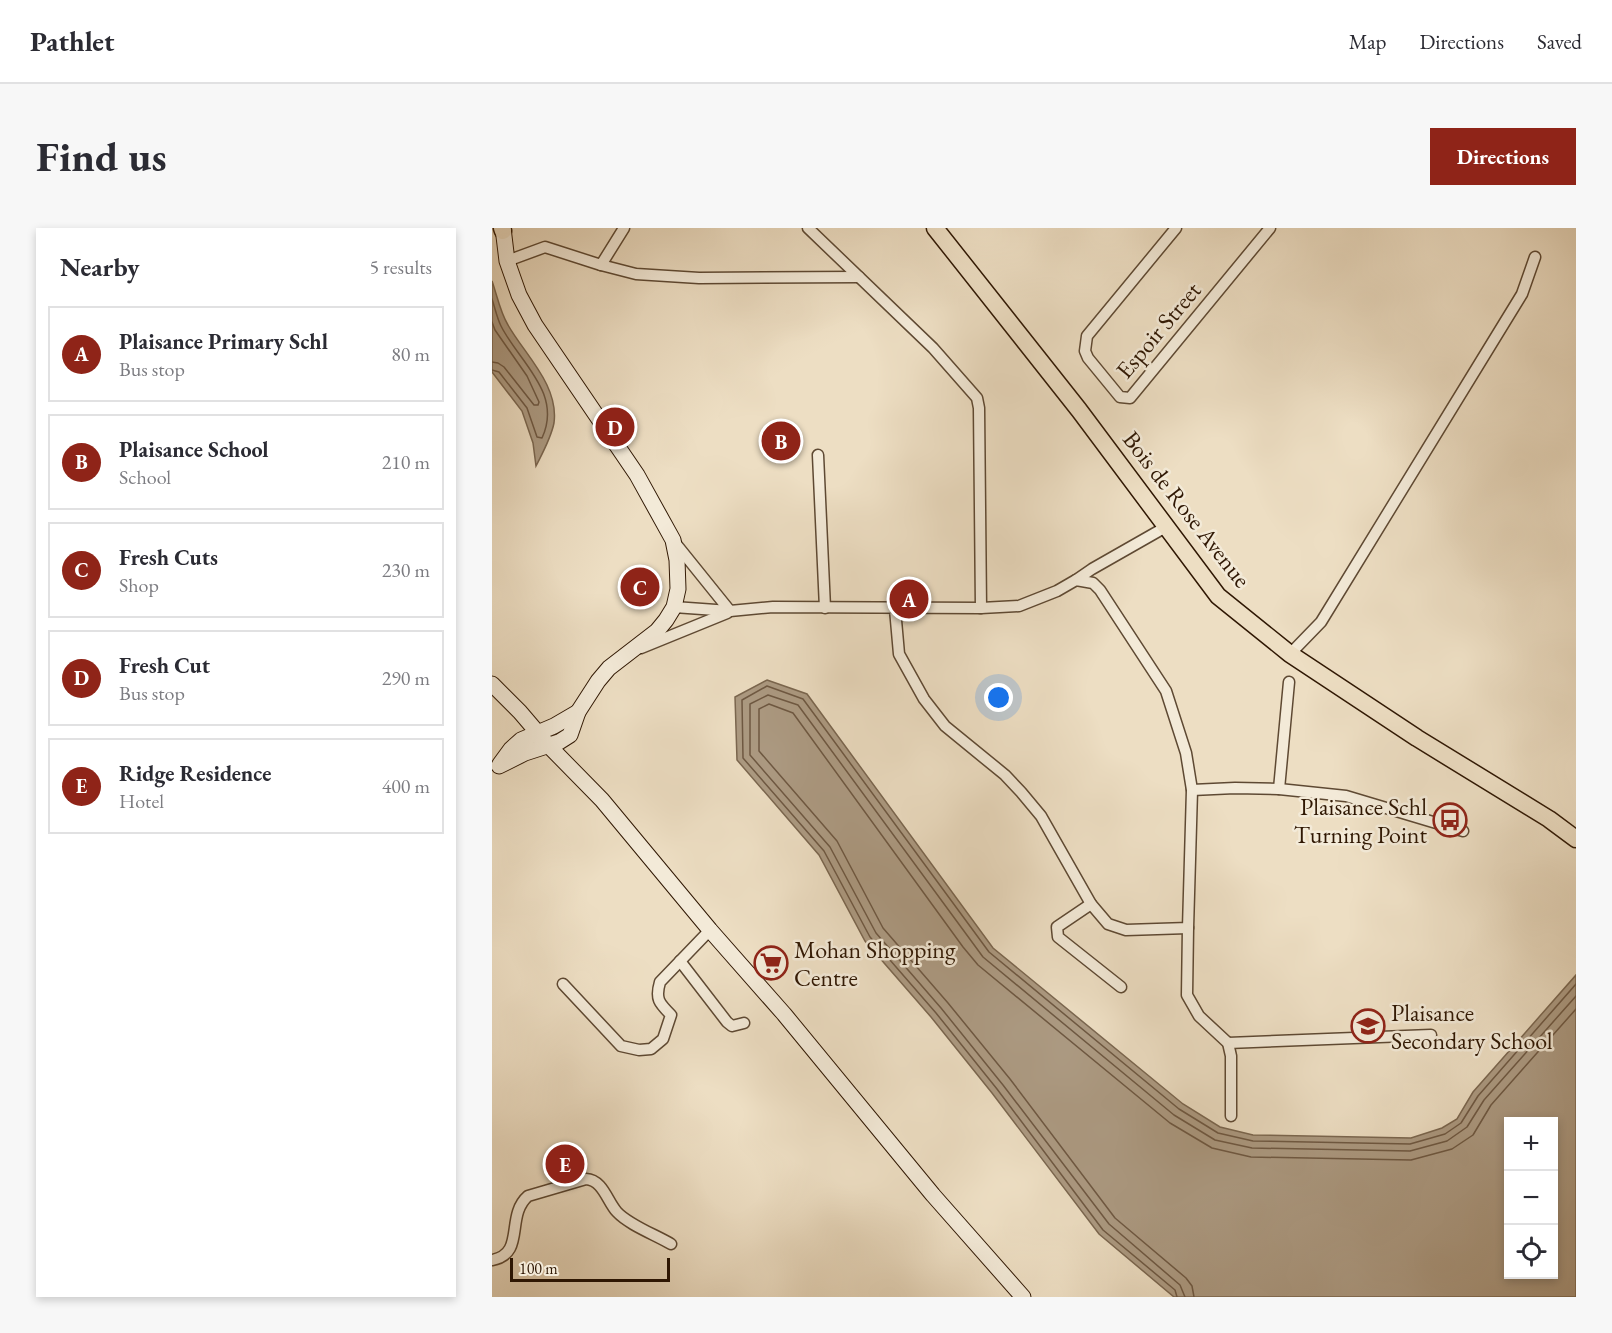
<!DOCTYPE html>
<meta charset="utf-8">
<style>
:root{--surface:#fff;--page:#f7f7f7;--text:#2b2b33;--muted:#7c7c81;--line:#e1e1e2;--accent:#8f2418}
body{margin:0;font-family:"EB Garamond",serif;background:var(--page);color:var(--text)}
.controls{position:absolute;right:18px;bottom:18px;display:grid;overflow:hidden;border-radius:0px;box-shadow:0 3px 9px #0003}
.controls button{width:54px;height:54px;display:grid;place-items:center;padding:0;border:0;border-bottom:2px solid var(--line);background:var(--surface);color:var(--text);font:30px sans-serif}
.scale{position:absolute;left:18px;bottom:15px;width:160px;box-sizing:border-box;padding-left:6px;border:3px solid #2f1703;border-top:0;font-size:16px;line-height:21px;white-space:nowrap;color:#2f1703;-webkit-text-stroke:4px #f3ead8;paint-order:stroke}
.you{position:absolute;left:507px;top:470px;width:21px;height:21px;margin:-15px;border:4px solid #fff;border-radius:50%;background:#1a73e8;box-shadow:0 0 0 9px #1a73e833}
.badge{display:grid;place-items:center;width:39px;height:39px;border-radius:50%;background:var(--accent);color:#fff;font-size:20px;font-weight:700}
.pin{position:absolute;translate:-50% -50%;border:3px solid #fff;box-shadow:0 2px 6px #0006}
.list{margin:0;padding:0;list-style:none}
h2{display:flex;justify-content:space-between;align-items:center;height:78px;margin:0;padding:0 24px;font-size:26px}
h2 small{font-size:20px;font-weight:400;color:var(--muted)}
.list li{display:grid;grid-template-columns:39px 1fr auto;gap:18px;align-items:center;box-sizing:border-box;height:96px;margin:0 12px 12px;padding:0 12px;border:2px solid var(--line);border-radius:0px}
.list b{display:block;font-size:22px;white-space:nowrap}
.list p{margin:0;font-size:20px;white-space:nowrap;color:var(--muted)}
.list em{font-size:20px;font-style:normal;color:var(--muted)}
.icon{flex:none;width:33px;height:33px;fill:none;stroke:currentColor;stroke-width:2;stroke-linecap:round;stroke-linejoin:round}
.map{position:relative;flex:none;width:1084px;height:1069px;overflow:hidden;border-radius:0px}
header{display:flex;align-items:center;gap:36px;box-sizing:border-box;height:84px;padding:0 30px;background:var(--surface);border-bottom:2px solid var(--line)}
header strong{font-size:28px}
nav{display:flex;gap:33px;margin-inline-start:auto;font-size:21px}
.intro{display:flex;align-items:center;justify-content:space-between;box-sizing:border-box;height:144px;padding:0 36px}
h1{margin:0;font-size:42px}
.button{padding:15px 27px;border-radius:0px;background:var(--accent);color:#fff;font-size:21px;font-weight:700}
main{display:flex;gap:36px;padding:0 36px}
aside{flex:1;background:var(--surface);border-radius:0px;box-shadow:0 3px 9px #0003}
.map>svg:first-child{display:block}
.water{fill:#ac9a82;stroke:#7a664f;stroke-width:1.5;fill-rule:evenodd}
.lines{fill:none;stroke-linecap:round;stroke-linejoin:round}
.shore{stroke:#6e5842;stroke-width:1.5}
.street-casing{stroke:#5e4933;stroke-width:13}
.secondary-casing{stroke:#2f1703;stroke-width:17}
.primary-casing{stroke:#2f1703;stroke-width:19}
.street{stroke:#f3ead8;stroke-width:10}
.secondary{stroke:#f3ead8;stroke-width:15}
.primary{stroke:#eddec3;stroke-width:16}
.labels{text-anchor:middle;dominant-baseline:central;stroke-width:5;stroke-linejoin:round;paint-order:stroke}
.street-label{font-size:24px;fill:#2f1703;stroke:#f3ead8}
.poi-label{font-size:24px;fill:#2f1703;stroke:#f3ead8;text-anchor:start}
</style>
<header>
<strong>Pathlet</strong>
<nav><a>Map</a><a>Directions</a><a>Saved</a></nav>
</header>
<div class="intro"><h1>Find us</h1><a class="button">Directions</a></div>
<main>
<aside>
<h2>Nearby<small>5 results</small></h2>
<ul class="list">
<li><span class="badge">A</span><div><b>Plaisance Primary Schl</b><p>Bus stop</p></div><em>80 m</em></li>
<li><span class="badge">B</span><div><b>Plaisance School</b><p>School</p></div><em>210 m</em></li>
<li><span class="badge">C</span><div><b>Fresh Cuts</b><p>Shop</p></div><em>230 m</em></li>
<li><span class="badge">D</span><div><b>Fresh Cut</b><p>Bus stop</p></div><em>290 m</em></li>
<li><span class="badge">E</span><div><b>Ridge Residence</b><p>Hotel</p></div><em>400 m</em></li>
</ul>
</aside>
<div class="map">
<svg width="1084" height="1069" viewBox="0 0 1084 1069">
<rect width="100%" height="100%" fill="#eddec3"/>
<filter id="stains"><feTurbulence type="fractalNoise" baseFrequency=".00333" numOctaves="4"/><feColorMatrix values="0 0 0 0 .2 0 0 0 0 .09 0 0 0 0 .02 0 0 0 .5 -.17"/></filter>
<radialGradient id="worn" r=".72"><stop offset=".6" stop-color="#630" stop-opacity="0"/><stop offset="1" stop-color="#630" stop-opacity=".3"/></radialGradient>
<g class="water">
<path d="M0,53C5,67 8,84 16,97C33,127 67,157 62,195C59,210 51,224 44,238L41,215L30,183L0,144Z"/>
<path d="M275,452L315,466L501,720L691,876L728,899L761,907L919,910L950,900L965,891L981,864L1084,747V1069H682L607,1006L500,865L439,789L373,713L327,627L245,532L243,469ZM1017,894H1062V1046H1017Z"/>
</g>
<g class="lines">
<g class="shore">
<path d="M0,71C3,80 5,90 9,98C27,134 71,165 50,210L45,209L35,180L7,144L0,142"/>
<path d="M0,94L3,102L35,148L47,174L46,177H42L12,139L6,135L0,134"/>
<path d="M685,1069L683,1062L611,1002L505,861L444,785L378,709L332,623L251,530L250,472L275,458L311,471L497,724L687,881L726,905L761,913L918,916L953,906L969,895L986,868L1084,756"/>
<path d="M693,1069L688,1057L617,996L511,857L449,780L384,705L338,619L258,527V476L276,467L306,477L491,729L682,887L723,912L760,920L918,923L955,913L975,899L992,872L1084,768"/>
<path d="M702,1069L700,1058L694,1050L623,990L518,851L456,775L391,700L345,613L267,523V481L277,476L301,485L471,719L486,737L678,895L720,920L759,929L919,932L960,921L981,907L999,877L1084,781"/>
</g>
<g class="street-casing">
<g id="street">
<path d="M316,0L441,120L485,170L487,180L489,380"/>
<path d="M684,0L595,108L593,123L596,130L628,169L638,170L778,0"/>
<path d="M15,33L53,19L109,37L132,0"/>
<path d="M109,37L144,46L207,50L367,49"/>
<path d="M326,227L333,380"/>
<path d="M184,316L238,383"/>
<path d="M584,352L600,341L672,300"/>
<path d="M182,379L238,383L281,379L489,380L527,378L565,363L584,352L601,355L608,362L674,463L694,525L700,562L696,700L634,702L616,696L599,676L549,588L529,564L513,547L453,498L432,471L407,426L403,381"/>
<path d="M149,420L235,385"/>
<path d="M798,426L829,394L1030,66L1043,29"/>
<path d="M787,561L797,454"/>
<path d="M700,562L743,560L787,561L854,568L971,603"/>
<path d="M599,676L565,699L566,709L629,759"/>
<path d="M696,700L695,767L707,788L736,815L739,828V888"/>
<path d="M188,733L235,794L240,798L252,795"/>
<path d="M71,756L129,818L147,822L159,821L171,811L179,787C167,775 163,771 168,754L218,702"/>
<path d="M736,815L939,807"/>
<path d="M0,1032C34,1026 13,988 36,968L94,951C111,952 115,973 125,984C137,997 164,1007 179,1016"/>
</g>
</g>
<g class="secondary-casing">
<g id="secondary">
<path d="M0,456L28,484L57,518L110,572L218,702L292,786L441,967L531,1069"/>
<path d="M8,536L19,521L29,512L62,498L86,484"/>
<path d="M7,538L33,525L67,514L78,507L86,484L106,453L117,440L165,403L174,392L182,379L186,361L185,332L181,312L145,247L43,97L27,67L15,33L11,0"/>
</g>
</g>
<g class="primary-casing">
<g id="primary">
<path d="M10,0L11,3"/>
<path d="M443,0L587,182L726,368L798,426L925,510L1057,591L1084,611"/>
</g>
</g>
<use href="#street" class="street"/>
<use href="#secondary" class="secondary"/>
<use href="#primary" class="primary"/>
</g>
<defs>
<g id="bus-ring" transform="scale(1.725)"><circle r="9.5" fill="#f3ead8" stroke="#8f2418" stroke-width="1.5"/><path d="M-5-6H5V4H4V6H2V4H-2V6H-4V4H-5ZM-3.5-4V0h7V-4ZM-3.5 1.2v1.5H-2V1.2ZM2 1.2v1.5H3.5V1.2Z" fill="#8f2418"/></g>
<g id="supermarket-ring" transform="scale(1.725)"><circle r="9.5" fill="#f3ead8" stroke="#8f2418" stroke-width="1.5"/><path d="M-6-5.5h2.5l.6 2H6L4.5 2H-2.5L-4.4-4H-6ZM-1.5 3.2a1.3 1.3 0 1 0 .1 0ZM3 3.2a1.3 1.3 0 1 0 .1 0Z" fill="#8f2418"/></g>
<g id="school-ring" transform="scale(1.725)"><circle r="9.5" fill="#f3ead8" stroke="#8f2418" stroke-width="1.5"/><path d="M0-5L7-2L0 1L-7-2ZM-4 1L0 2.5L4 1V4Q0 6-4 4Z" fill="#8f2418"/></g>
</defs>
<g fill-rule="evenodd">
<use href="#bus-ring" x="958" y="592"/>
<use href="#supermarket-ring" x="279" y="735"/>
<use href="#school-ring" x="876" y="798"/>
</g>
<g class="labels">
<g class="street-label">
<text transform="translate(666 102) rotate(-50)">Espoir Street</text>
<text transform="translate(695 281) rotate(52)">Bois de Rose Avenue</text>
</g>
<g class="poi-label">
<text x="935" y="578" text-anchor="end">Plaisance Schl<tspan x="935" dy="28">Turning Point</tspan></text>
<text x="302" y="721">Mohan Shopping<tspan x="302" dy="28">Centre</tspan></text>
<text x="899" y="784">Plaisance<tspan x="899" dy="28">Secondary School</tspan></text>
</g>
</g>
<rect width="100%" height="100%" filter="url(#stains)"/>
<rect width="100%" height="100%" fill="url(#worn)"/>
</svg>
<div class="controls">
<button>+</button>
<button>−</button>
<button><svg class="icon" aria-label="locate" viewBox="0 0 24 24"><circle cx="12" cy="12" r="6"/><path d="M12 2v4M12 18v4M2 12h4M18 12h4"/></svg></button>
</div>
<div class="scale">100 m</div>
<div class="you"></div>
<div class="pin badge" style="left:417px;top:371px">A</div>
<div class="pin badge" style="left:289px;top:213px">B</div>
<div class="pin badge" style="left:148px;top:359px">C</div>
<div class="pin badge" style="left:123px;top:199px">D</div>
<div class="pin badge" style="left:73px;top:936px">E</div>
</div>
</main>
